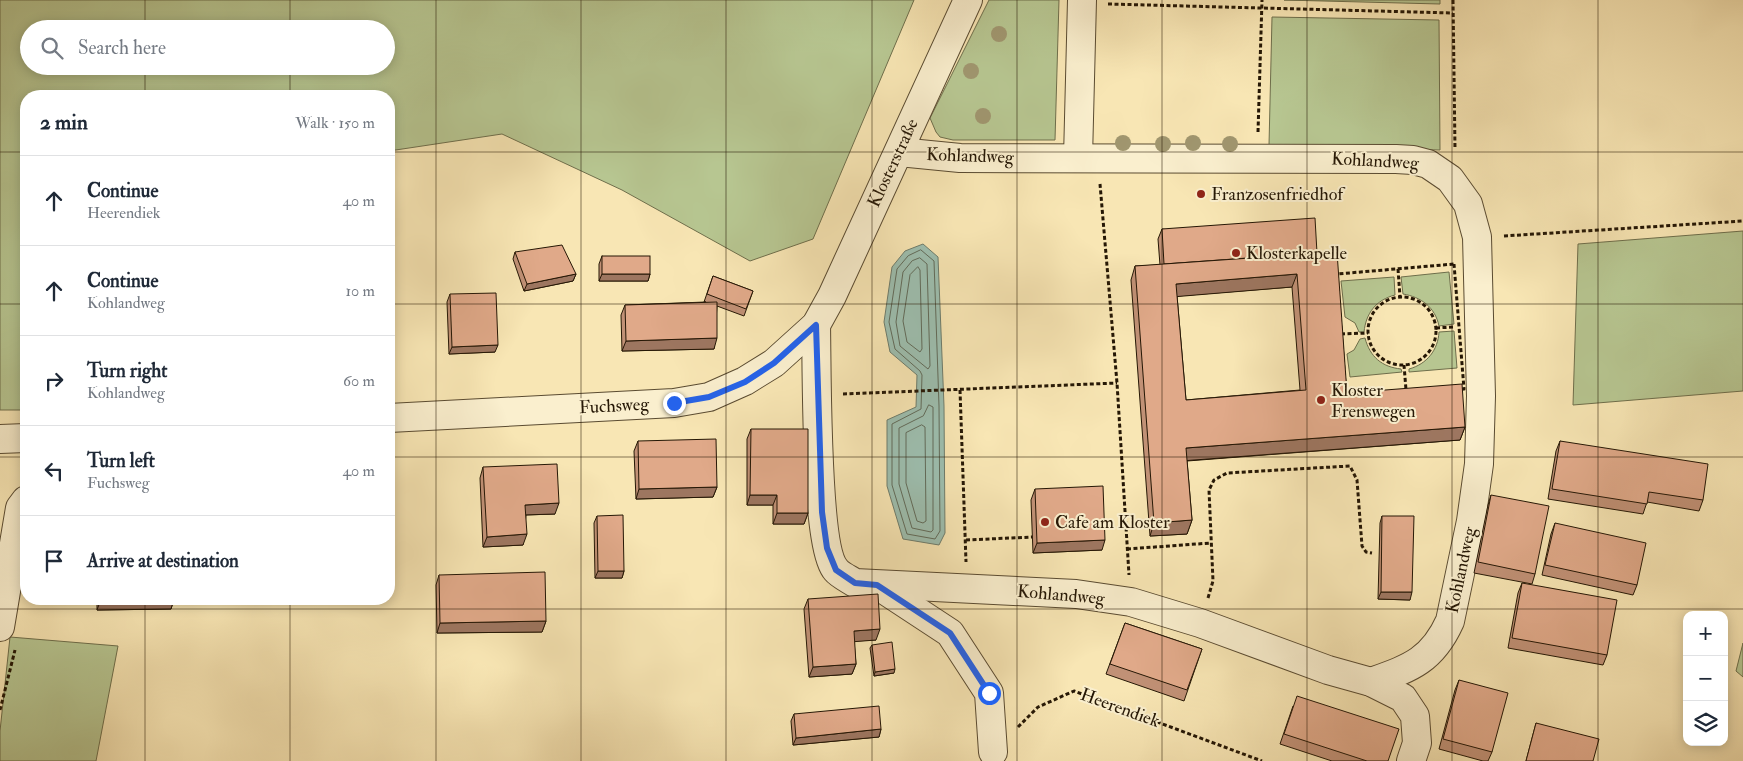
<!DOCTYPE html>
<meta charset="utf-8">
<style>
:root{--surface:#fff;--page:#f2f2f3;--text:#1f2937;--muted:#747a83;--line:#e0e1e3}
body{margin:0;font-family:"IM FELL Double Pica",serif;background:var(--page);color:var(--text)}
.controls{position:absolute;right:15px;bottom:15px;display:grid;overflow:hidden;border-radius:10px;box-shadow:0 2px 12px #0003}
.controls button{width:45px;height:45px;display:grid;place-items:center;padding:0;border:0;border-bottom:1px solid var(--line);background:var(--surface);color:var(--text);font:25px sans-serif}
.stop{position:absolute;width:15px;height:15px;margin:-11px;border:4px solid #2563eb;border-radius:50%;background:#fff}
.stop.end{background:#2563eb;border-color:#fff;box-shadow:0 1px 5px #0008}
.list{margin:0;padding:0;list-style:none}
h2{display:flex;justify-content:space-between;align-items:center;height:65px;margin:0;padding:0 20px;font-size:21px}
h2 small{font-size:16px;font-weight:400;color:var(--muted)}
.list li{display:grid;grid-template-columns:32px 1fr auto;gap:15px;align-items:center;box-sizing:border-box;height:90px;padding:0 20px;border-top:1px solid var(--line)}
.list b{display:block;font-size:19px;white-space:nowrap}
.list p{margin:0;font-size:16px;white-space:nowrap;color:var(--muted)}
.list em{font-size:16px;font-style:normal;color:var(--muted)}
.icon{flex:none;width:28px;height:28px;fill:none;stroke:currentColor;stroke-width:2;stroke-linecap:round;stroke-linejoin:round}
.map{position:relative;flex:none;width:1743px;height:761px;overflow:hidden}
.search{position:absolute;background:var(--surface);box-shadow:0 2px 12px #0003;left:20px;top:20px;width:375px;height:55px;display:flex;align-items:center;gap:12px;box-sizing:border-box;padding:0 18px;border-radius:28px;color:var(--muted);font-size:19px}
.panel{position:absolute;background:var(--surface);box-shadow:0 2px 12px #0003;left:20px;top:90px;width:375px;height:515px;border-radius:20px}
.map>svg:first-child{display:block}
.green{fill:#b7c691;stroke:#6e6e4b;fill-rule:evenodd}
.water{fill:#9dbfb0;stroke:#6d7c6c}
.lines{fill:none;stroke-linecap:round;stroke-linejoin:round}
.shore{stroke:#616b5a;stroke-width:1}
.minor-casing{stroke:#5a4b31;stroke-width:30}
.path{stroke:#251705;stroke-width:3;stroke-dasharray:4 2.5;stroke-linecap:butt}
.minor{stroke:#faefce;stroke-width:28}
.tree{fill:#a0966f}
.wall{fill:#c19176;stroke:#251705;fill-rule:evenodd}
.shaded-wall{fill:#9d7660;stroke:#251705}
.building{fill:#e0a989;stroke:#251705;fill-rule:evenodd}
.route{stroke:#2563eb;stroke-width:6}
.grid{fill:none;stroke:#251705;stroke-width:1;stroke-opacity:0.55}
.poi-dot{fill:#8f2418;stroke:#faefce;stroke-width:2}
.labels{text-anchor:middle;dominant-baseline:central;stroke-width:4;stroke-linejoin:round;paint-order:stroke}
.street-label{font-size:18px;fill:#251705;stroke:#faefce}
.poi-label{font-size:18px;fill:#251705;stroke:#faefce;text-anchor:start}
</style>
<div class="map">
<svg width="1743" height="761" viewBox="0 0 1743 761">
<rect width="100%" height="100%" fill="#f8e6b4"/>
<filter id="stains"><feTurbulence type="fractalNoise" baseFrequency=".004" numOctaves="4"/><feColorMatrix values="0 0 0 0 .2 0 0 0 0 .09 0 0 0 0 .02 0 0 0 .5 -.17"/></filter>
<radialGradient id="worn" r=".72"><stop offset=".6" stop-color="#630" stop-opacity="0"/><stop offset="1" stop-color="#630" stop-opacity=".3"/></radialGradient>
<g class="green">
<path d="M0,0H914L813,239L750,261L622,190L502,134L389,151V96H26V410H0ZM29,29H386V66H29Z"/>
<path d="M989,0H1059L1055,140H953L940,137L936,132L930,118Z"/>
<path d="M1284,0H1440V4Z"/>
<path d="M1272,17L1439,20L1440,150L1269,145Z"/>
<path d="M1743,231V391L1573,405L1578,244Z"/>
<path d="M1449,272L1454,324L1439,326C1435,307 1421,297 1403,294L1401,277Z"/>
<path d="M1394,277L1395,295C1376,300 1366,313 1364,332H1359L1355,323L1345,317L1341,281Z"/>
<path d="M1454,331L1457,368L1409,372V369C1427,364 1438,350 1439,332Z"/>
<path d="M1365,338C1370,357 1382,367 1401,369L1402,372L1350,377L1347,354L1354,350L1360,339Z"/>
<path d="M10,637L118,646L96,761H0V731Z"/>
<path d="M1743,643V677L1736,671Z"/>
</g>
<path class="water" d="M923,244L938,257L944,406L945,533L939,545L903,539L887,486V420L916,407L917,375L890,352L884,322L892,267L905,251Z"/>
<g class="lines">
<g class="shore">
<path d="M921,250L934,261L939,406L940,531L935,539L907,534L892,485V424L921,409L922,375L920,371L895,349L889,322L897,269L908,256Z"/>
<path d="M920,258L927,264L930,366L928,369L900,346L896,322L903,272L912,261Z"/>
<path d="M918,267L920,270L922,349L920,352L907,342L903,321L910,275Z"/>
<path d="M929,405L933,407V530L931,532L912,528L899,484V428L923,416Z"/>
<path d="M922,425L925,427L926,521L923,523L917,521L906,483V433Z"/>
</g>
<g class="minor-casing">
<g id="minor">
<path d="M899,152L960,158L1396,159L1413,160L1428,164L1450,179L1468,204L1477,237L1481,396L1479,464L1471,521L1450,621C1432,661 1410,668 1371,682"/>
<path d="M1078,158L1082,0"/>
<path d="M816,325C817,365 815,547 836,570C840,575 849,579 855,583L1076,594L1131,602L1200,623L1328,670L1371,682L1403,698L1415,716L1417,743L1411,761"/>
<path d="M389,418L674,403L709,397L745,381L774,363L816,325L832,296L968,0"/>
<path d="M0,439L26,438"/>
<path d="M877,585L950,633L989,693L993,752"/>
<path d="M0,627L20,508L26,500"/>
</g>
</g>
<g class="path">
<path d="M1453,0L1455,149"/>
<path d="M1108,4L1453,13"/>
<path d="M1258,132L1262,0"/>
<path d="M1100,184L1117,383L1129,575"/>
<path d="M1504,236L1743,221"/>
<path d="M1454,264L1464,389L1346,398L1337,274Z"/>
<path d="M1398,269L1400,297"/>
<circle cx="1402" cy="331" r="34"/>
<path d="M1436,328L1453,327"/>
<path d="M1341,334L1368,333"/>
<path d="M1404,365L1406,390"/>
<path d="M960,390L966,562"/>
<path d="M843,394L1117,383"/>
<path d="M966,540L1033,537"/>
<path d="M1127,549L1211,543"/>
<path d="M1208,598L1213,581L1209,490L1214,480L1227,473L1350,466L1357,480L1362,546L1366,552L1372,553"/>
<path d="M0,710L15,650"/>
<path d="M1018,727L1038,707L1074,691L1262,761"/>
</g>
<use href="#minor" class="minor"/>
</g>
<g class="tree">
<circle cx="999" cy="34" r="8"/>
<circle cx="971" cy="71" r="8"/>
<circle cx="983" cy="116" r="8"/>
<circle cx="1123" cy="143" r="8"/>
<circle cx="1193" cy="143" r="8"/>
<circle cx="1163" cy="144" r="8"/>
<circle cx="1230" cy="144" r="8"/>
</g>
<g class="wall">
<path d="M1162,229L1317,253L1347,393L1465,427L1460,440L1187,461L1192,520L1187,534L1150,536L1131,280L1135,266L1160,265L1158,239ZM1292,287L1300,390L1186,400L1177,296Z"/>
<path d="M515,252L576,274L573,281L524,291L513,259Z"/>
<path d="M602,256L650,274L648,281H599V264Z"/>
<path d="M713,276L753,291L744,316L717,306L714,349L622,351L621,315L625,305L706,302H704Z"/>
<path d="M450,294L495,352L449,354L447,302Z"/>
<path d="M751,429L808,513L804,524H773V505H747V439Z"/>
<path d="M638,441L717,487L713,497L636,499L634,451Z"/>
<path d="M1560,441L1703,500L1699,511L1647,502L1643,514L1548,499L1556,451Z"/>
<path d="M483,467L555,514L526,515L523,545L483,547L480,478Z"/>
<path d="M1035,489L1102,550L1033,553L1031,500Z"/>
<path d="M1491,495L1535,574L1532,584L1474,573L1488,505Z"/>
<path d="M597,516L624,571L622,578H595L594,523Z"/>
<path d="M1382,516L1410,600L1378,599L1380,523Z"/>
<path d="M1555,523L1637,585L1633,595L1542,575L1551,534Z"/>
<path d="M439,575L546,621L542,632L437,633L436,585Z"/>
<path d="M1522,583L1607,655L1603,665L1508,648L1518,593Z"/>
<path d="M97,599H174L171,609L97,610Z"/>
<path d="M808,599L876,640L854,641L856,664L852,674L809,677L804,609Z"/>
<path d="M1125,623L1202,649L1184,701L1106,674Z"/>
<path d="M872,645L894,673L874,676L870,648Z"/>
<path d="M1459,680L1492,752L1488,761H1483L1439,749L1455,690Z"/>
<path d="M1293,706L1388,761H1332L1280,744Z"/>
<path d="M794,714L881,729L879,737L793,745L791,721Z"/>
<path d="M1536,723L1593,761H1526Z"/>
</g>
<g class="shaded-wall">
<path d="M576,274L573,281L524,291L527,284Z"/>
<path d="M602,274H650L648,281H599Z"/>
<path d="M1297,274L1292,287L1172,297L1176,284Z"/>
<path d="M717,338L714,349L622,351L626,341Z"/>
<path d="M498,345L495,352L449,354L452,347Z"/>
<path d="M1465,427L1460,440L1181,461L1186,448Z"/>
<path d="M717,487L713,497L636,499L639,489Z"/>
<path d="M750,495H777L773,505H747Z"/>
<path d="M559,503L555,514L522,515L525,505Z"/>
<path d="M777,513H808L804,524H773Z"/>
<path d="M1192,520L1187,534L1150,536L1154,523Z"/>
<path d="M527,534L523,545L483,547L487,537Z"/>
<path d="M1105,540L1102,550L1033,553L1037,543Z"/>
<path d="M598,571H624L622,578H595Z"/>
<path d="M1381,592H1412L1410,600L1378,599Z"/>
<path d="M101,599H174L171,609L97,610Z"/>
<path d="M546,621L542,632L437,633L440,623Z"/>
<path d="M880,629L876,640L850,642L854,631Z"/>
<path d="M856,664L852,674L809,677L813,667Z"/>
<path d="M895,669L894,673L874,676L875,672Z"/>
<path d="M881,729L879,737L793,745L796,738Z"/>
</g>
<g class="building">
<path d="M1315,218L1317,253L1164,264L1162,229Z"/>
<path d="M562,245L576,274L527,284L515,252Z"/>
<path d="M1337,252L1347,393L1462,384L1465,427L1186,448L1192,520L1154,523L1135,266ZM1297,274L1306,390L1186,400L1176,284Z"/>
<rect x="602" y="256" width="48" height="18"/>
<path d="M713,276L753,291L746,309L707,294Z"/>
<path d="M496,293L498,345L452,347L450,294Z"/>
<path d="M717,302V338L626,341L625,305Z"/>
<path d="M751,429H808V513H777V495H750Z"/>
<path d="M716,439L717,487L639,489L638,441Z"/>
<path d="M1560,441L1708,464L1703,500L1649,492L1647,504L1552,489Z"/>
<path d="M557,464L559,503L525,505L527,534L487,537L483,467Z"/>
<path d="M1103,486L1105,540L1037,543L1035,489Z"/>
<path d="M1491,495L1549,506L1535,574L1478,562Z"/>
<path d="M623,515L624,571H598L597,516Z"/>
<path d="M1382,516H1414L1412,592H1381Z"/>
<path d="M1555,523L1646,543L1637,585L1545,565Z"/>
<path d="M545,572L546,621L440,623L439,575Z"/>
<path d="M1522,583L1617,600L1607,655L1512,638Z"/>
<path d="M878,594L880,629L854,631L856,664L813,667L808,599Z"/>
<path d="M1125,623L1202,649L1187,690L1110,664Z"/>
<path d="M892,642L895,669L875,672L872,645Z"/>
<path d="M1459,680L1508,693L1492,752L1443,739Z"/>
<path d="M1297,696L1399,729L1388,761H1367L1284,734Z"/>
<path d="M879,706L881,729L796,738L794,714Z"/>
<path d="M1536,723L1599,739L1593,761H1526Z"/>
</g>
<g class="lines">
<path class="route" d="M674,403L709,397L745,382L774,363L816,325L822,512L827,548L836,570L855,583L877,585L950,633L989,693"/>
</g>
<path class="grid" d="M145,0V29M290,0V29M436,0V761M581,0V761M726,0V761M872,0V761M1017,0V761M1162,0V761M1307,0V761M1452,0V761M1598,0V761M145,66V96M290,66V96M0,152H26M389,152H1743M0,304H26M389,304H1743M0,457H26M389,457H1743M145,599V761M290,599V761M0,609H1743"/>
<g class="poi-dot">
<circle cx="1201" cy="194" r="5"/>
<circle cx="1236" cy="253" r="5"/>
<circle cx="1321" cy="400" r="5"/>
<circle cx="1045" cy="522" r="5"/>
</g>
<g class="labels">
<g class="street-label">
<text transform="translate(970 156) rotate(2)">Kohlandweg</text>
<text transform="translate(1375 161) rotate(3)">Kohlandweg</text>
<text transform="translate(893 163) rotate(-65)">Klosterstraße</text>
<text transform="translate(614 406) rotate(-3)">Fuchsweg</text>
<text transform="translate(1461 570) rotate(-78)">Kohlandweg</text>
<text transform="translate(1061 595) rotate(5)">Kohlandweg</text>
<text transform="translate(1120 708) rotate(20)">Heerendiek</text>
</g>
<g class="poi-label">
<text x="1211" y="194">Franzosenfriedhof</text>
<text x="1246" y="253">Klosterkapelle</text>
<text x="1331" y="390">Kloster<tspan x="1331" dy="21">Frenswegen</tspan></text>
<text x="1055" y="522">Cafe am Kloster</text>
</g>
</g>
<rect width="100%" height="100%" filter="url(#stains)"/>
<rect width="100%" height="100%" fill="url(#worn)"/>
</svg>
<div class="controls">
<button>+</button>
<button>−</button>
<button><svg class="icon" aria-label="layers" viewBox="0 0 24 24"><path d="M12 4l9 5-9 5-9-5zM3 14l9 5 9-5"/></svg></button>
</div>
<div class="stop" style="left:989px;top:693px"></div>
<div class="stop end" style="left:674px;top:403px"></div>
<div class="search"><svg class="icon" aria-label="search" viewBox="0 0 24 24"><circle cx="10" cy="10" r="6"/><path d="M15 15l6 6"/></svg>Search here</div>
<section class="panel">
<h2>2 min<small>Walk · 150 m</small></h2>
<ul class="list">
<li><svg class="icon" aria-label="ahead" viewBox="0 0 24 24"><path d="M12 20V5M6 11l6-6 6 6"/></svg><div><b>Continue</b><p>Heerendiek</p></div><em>40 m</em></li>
<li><svg class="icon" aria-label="ahead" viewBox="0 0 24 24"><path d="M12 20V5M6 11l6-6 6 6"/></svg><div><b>Continue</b><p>Kohlandweg</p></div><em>10 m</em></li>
<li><svg class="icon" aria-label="right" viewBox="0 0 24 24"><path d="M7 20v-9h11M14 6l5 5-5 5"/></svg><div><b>Turn right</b><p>Kohlandweg</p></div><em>60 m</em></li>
<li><svg class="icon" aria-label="left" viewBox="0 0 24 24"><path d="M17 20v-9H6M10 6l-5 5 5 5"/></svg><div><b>Turn left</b><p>Fuchsweg</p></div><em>40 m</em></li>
<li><svg class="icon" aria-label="arrive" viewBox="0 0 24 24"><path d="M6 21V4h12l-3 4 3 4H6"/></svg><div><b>Arrive at destination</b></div></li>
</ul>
</section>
</div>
